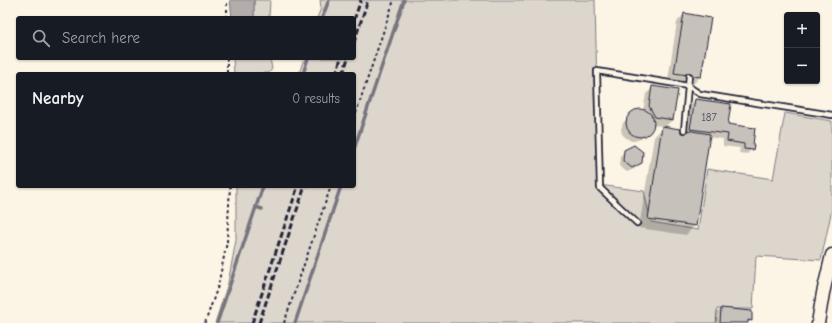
<!DOCTYPE html>
<meta charset="utf-8">
<style>
:root{--surface:#171b24;--page:#20242c;--text:#f1f3f6;--muted:#9ea1a6;--line:#363941}
body{margin:0;font-family:"Comic Neue",sans-serif;background:var(--page);color:var(--text)}
.controls{position:absolute;right:12px;top:12px;display:grid;overflow:hidden;border-radius:4px;box-shadow:0 1px 3px #0004}
.controls button{width:36px;height:36px;display:grid;place-items:center;padding:0;border:0;border-bottom:1px solid var(--line);background:var(--surface);color:var(--text);font:20px sans-serif}
.list{margin:0;padding:0;list-style:none}
h2{display:flex;justify-content:space-between;align-items:center;height:52px;margin:0;padding:0 16px;font-size:17px}
h2 small{font-size:13px;font-weight:400;color:var(--muted)}
.icon{flex:none;width:22px;height:22px;fill:none;stroke:currentColor;stroke-width:2;stroke-linecap:round;stroke-linejoin:round}
.map{position:relative;flex:none;width:832px;height:323px;overflow:hidden}
.search{position:absolute;background:var(--surface);box-shadow:0 1px 3px #0004;left:16px;top:16px;width:340px;height:44px;display:flex;align-items:center;gap:10px;box-sizing:border-box;padding:0 14px;border-radius:4px;color:var(--muted);font-size:15px}
.panel{position:absolute;background:var(--surface);box-shadow:0 1px 3px #0004;left:16px;top:72px;width:340px;height:116px;border-radius:4px}
.map>svg:first-child{display:block}
.green{fill:#dcd6cc;stroke:#7f7c84}
.water{fill:#b2adab;stroke:#78757e}
.shadow{fill:#0003}
.lines{fill:none;stroke-linecap:round;stroke-linejoin:round}
.stream{stroke:#78757e;stroke-width:3.5}
.building{fill:#c6c1bb;stroke:#22223b}
.service-casing{stroke:#22223b;stroke-width:8}
.tertiary-casing{stroke:#22223b;stroke-width:15}
.path{stroke:#22223b;stroke-width:2;stroke-dasharray:3 3;stroke-linecap:butt}
.service{stroke:#fcf5e5;stroke-width:4.5}
.tertiary{stroke:#fcf5e5;stroke-width:12}
.rail{stroke:#22223b;stroke-width:3;stroke-dasharray:6 3;stroke-linecap:butt}
.labels{text-anchor:middle;dominant-baseline:central;stroke-width:4;stroke-linejoin:round;paint-order:stroke}
.number-label{font-size:11px;fill:#4b4a5b}
</style>
<div class="map">
<svg width="832" height="323" viewBox="0 0 832 323">
<rect width="100%" height="100%" fill="#fcf5e5"/>
<filter id="ink" filterUnits="userSpaceOnUse"><feTurbulence type="fractalNoise" baseFrequency=".025" numOctaves="2"/><feDisplacementMap in="SourceGraphic" scale="8" xChannelSelector="R" yChannelSelector="G"/><feConvolveMatrix kernelMatrix="1 2 1 2 8 2 1 2 1" color-interpolation-filters="sRGB"/></filter>
<g filter="url(#ink)">
<g class="green">
<path d="M254,0H270L269,18H254Z"/>
<path d="M320,0H595L599,185L644,191L651,222L698,230L707,169L773,179L785,113L832,121V209L821,260L756,256L753,309H717L716,323H215L228,283L236,240V186H354V74H299L304,58H354V18H317L321,8Z"/>
<path d="M233,58H270L272,69L269,73L234,74Z"/>
</g>
<path class="water" d="M230,0H254V18H232Z"/>
<g class="shadow">
<path d="M684,14L700,77L693,84L668,80L677,22Z"/>
<path d="M653,87L673,119L664,128L686,131L690,105L695,100L727,125L752,149L747,154L739,153L740,148L723,146V139L708,137L695,225L686,235L639,228L654,137L664,126L652,125L649,131L641,139L634,141H631L625,137L622,134L621,129L623,123L632,113L638,110L643,111L646,94Z"/>
<path d="M625,151L641,162L636,168L627,172L619,166L620,156Z"/>
<path d="M721,309L751,320L748,323H716V314Z"/>
</g>
<g class="lines">
<g class="stream">
<path d="M322,18L329,0"/>
<path d="M303,74L308,58"/>
<path d="M354,149L404,0"/>
<path d="M256,207L263,186"/>
<path d="M217,323L256,207L262,209"/>
<path d="M295,323L341,186"/>
</g>
</g>
<g class="building">
<path d="M684,13L711,18L701,77L674,73Z"/>
<path d="M652,86L678,90L673,120L655,117L649,106Z"/>
<path d="M695,99L731,104L728,124L755,128L753,145H754L753,150L744,149V144L727,141L728,134L690,129Z"/>
<circle cx="640" cy="123" r="14"/>
<path d="M662,126L710,134L696,226L648,219Z"/>
<path d="M634,145L643,152L642,163L632,168L623,161L624,150Z"/>
<path d="M721,308L752,311V321L748,320V323H720Z"/>
</g>
<g class="lines">
<g class="service-casing">
<g id="service">
<path d="M684,130L689,76"/>
<path d="M637,223L623,210L600,188L597,71L688,86L700,94L832,115"/>
</g>
</g>
<g class="tertiary-casing">
<path id="tertiary" d="M818,323L823,293L832,255"/>
</g>
<g class="path">
<path d="M227,18V0"/>
<path d="M227,58V74"/>
<path d="M354,119L394,0"/>
<path d="M205,323L218,286L227,242L230,186"/>
<path d="M284,323L331,186"/>
</g>
<use href="#service" class="service"/>
<use href="#tertiary" class="tertiary"/>
<g class="rail">
<path d="M354,20L361,0"/>
<path d="M354,42L368,0"/>
<path d="M336,74L341,58"/>
<path d="M343,74L348,58"/>
<path d="M252,323L298,186"/>
<path d="M259,323L305,186"/>
</g>
</g>
</g>
<g class="labels">
<g class="number-label">
<text x="709" y="117">187</text>
</g>
</g>
</svg>
<div class="controls">
<button>+</button>
<button>−</button>
</div>
<div class="search"><svg class="icon" aria-label="search" viewBox="0 0 24 24"><circle cx="10" cy="10" r="6"/><path d="M15 15l6 6"/></svg>Search here</div>
<section class="panel">
<h2>Nearby<small>0 results</small></h2>
<ul class="list">
</ul>
</section>
</div>
